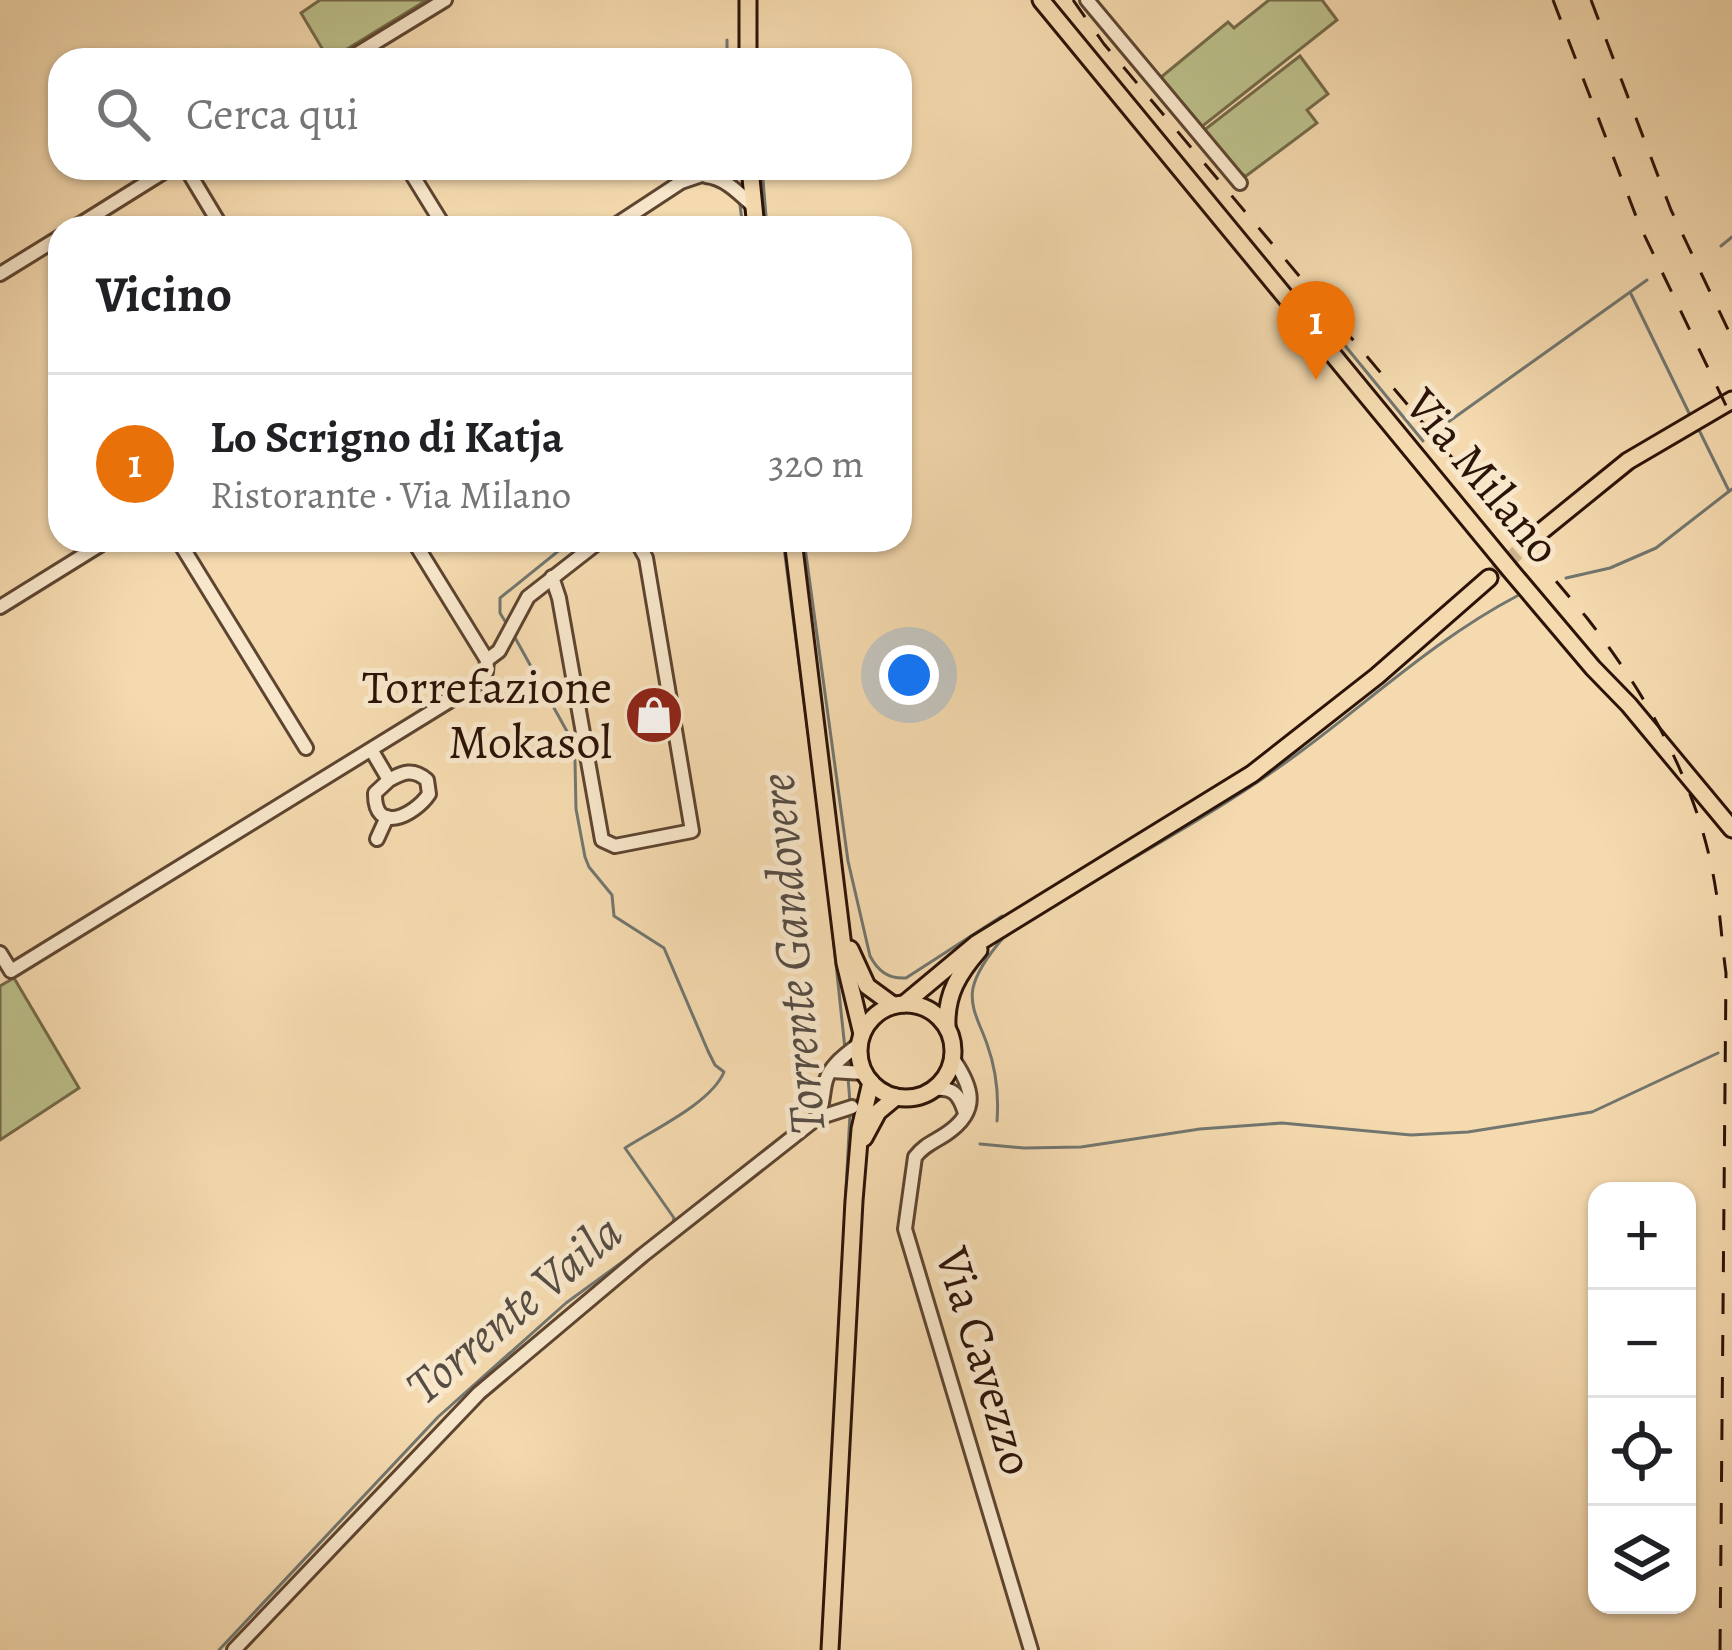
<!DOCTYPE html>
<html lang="it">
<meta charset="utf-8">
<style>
:root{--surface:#fff;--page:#f6f6f6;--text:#202124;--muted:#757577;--line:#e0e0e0;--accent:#0b8043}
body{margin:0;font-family:Alegreya,serif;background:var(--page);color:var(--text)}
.controls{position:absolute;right:36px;bottom:36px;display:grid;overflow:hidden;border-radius:24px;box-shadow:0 3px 9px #0004}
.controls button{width:108px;height:108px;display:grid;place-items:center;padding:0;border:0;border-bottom:3px solid var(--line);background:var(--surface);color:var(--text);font:60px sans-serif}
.you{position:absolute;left:909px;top:675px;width:42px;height:42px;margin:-30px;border:9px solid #fff;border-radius:50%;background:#1a73e8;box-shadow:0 0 0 18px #1a73e833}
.badge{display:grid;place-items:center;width:78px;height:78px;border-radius:50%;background:var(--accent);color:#fff;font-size:39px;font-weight:700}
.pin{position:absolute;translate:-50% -99px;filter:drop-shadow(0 3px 6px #0008)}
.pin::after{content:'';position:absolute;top:63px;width:42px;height:36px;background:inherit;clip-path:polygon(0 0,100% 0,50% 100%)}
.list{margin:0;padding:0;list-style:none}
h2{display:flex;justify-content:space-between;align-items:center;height:156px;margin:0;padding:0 48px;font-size:51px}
h2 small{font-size:39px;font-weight:400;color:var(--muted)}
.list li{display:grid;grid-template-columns:78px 1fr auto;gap:36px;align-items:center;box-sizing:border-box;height:180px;padding:0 48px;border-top:3px solid var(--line)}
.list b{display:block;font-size:45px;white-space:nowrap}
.list p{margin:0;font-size:39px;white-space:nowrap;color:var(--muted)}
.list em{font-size:39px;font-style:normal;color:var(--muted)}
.icon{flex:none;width:66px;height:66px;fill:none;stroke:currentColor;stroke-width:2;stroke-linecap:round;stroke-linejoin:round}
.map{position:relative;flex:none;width:1732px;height:1650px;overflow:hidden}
.search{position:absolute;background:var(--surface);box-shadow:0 3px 9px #0004;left:48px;top:48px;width:864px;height:132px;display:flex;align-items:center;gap:30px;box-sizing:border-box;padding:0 42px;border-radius:36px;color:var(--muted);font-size:45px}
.panel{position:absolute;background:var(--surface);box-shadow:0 3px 9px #0004;left:48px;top:216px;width:864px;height:336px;border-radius:36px}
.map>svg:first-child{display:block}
.green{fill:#bcc08b;stroke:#746a49;stroke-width:3}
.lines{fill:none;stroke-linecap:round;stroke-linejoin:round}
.stream{stroke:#72766f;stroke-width:3}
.major-tunnel{stroke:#cdb28d;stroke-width:15;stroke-dasharray:15 8;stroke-linecap:butt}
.minor-casing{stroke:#5e4531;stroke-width:18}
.major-casing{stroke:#2c1307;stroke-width:21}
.minor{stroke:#f8e7cb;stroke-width:12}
.major{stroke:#f5daaf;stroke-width:15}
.rail{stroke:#2c1307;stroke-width:3;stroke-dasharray:21 21;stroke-linecap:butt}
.labels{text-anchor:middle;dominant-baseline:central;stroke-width:10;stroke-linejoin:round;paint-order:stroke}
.street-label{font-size:48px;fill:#2c1307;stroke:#f8e7cb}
.poi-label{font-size:48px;fill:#2c1307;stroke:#f8e7cb;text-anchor:end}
.water-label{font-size:51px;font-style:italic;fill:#554d44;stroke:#f8e7cb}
</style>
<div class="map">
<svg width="1732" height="1650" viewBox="0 0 1732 1650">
<rect width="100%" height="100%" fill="#f5daaf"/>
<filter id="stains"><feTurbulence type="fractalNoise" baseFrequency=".00167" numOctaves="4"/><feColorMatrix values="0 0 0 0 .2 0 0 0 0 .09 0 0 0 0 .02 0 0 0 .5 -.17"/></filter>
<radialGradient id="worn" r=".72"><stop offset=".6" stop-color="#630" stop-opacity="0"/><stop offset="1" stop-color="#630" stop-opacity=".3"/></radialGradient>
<g class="green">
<path d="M320,0H427L329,60L301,13Z"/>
<path d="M1269,0H1322L1337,20L1200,128L1160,78L1228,22L1234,28Z"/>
<path d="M1300,56L1328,94L1307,110L1317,123L1246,176L1238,173L1203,131Z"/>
<path d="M14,978L79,1088L0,1140V986Z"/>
</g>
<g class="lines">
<g class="stream">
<path d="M727,40V60"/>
<path d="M762,168L767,228"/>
<path d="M740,205L743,228"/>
<path d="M1721,246L1732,237"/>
<path d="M1631,294L1690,415"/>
<path d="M1320,315L1423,441"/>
<path d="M1444,425L1647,280"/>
<path d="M1698,428L1729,491"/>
<path d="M783,540L822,840"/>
<path d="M804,540L848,861L870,956C878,971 888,979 906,978L1002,916"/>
<path d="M1566,578L1610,568L1656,548L1732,489"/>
<path d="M508,626L500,613V598L572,540"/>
<path d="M513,634L569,735L575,761L576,809L585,857L589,867L612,895L614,916L664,948L708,1051L715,1065L724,1072C711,1103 653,1130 625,1148L674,1218L673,1222"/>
<path d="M829,898L845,1049"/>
<path d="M848,1077L850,1103"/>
<path d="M997,1121C999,1095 996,1069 987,1044C981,1026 969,1008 973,988C977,970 991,952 1003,938C1100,873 1206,822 1300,752C1372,699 1437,638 1517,596"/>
<path d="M980,1144L1024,1148L1081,1147L1200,1129L1282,1123L1411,1135L1468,1132L1592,1112L1718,1053"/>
<path d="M949,1398L995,1551"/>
<path d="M219,1650L438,1417L566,1303L662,1233"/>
<path d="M822,1650L850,1113"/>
</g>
<path class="major-tunnel" d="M1489,578L1538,534"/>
<g class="minor-casing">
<g id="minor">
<path d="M1087,0L1240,183"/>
<path d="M347,60L445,0"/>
<path d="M186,168L222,228"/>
<path d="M408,168L445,228"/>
<path d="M706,176C725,178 739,193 753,206"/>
<path d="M74,228L170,168"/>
<path d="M611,228L681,182L722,168"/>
<path d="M0,274L60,237"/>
<path d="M178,540L306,748"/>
<path d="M552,577L559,598L602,840L615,846L692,831L646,558L636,540"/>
<path d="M0,607L108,540"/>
<path d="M487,660L499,651L528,597L601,540"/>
<path d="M372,751L389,780L375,793C374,836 415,815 429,794L427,780C413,768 403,772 389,780"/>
<path d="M377,839L387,817"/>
<path d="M0,953L11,971L477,684L486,672L487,660L413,540"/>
<path d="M953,1059C973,1088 980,1111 946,1134C934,1142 924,1145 915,1157L905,1229L1031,1650"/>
<path d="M831,1071L864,1073"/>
<path d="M934,1089C953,1087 959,1094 965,1113"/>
<path d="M818,1118L852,1107"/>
<path d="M234,1650L479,1393L643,1255L817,1118C824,1105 822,1094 826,1080C831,1064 847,1054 859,1044"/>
</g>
</g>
<g class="major-casing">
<g id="major">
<path d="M1041,0L1511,571L1593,668L1629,705L1732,829"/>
<path d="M748,60V0"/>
<path d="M750,168L756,228"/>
<path d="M1538,534L1628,461L1732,400"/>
<path d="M793,540L845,963L862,1034"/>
<path d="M850,949L867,986L893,1005"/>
<circle cx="906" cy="1051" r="47"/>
<path d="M904,1004L976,944L1252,774L1377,676L1489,578"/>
<path d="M947,1025C946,994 959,973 979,950"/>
<path d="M864,1138L878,1112L896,1097"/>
<path d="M830,1650L854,1201L860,1129L871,1082"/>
</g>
</g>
<use href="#minor" class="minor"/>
<use href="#major" class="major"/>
<g class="rail">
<path d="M1073,0L1104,44L1587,618C1650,699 1700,788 1716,891C1721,918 1722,946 1726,973L1720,1650"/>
<path d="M1553,0L1639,224L1732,418"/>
<path d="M1591,0L1671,210L1732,338"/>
</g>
</g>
<defs>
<g id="shop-disc" transform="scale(3)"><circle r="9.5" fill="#8f2418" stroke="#f8e7cb"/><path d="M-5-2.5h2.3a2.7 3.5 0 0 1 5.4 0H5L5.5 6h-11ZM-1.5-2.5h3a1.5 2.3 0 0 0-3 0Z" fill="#fff"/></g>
</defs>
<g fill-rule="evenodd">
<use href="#shop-disc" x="654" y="715"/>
</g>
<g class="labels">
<g class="street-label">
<text transform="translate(1483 476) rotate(50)">Via Milano</text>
<text transform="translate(985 1361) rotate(73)">Via Cavezzo</text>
</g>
<g class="poi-label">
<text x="612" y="687">Torrefazione<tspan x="612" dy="55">Mokasol</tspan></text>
</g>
<g class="water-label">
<text transform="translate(792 954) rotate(-95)">Torrente Gandovere</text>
<text transform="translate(514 1309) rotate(-40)">Torrente Vaila</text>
</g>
</g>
<rect width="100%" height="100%" filter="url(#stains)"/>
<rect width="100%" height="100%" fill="url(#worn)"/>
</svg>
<div class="controls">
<button>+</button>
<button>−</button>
<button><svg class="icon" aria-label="locate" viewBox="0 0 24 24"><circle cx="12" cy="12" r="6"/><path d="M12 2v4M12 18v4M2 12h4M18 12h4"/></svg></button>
<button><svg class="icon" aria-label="layers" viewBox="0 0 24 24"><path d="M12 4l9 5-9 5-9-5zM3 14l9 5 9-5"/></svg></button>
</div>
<div class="you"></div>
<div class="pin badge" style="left:1316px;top:380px;background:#e8710a">1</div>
<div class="search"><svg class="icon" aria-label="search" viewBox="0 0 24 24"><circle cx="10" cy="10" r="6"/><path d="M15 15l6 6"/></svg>Cerca qui</div>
<section class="panel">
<h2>Vicino<small></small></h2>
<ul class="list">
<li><span class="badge" style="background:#e8710a">1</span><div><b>Lo Scrigno di Katja</b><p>Ristorante · Via Milano</p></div><em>320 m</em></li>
</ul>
</section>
</div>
